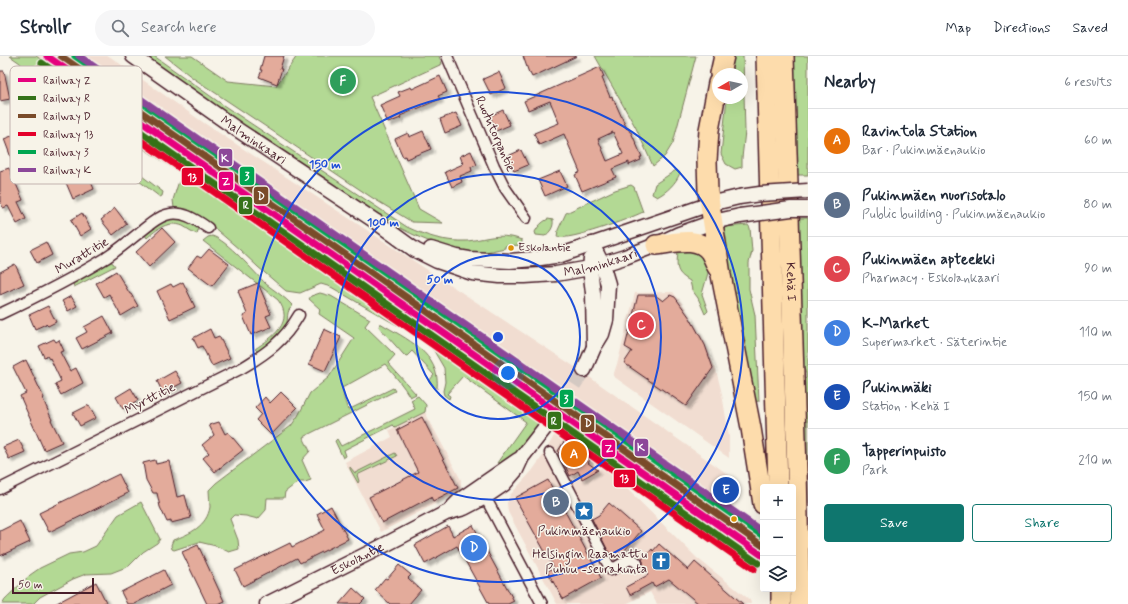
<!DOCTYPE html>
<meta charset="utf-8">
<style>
:root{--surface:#fff;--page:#f6f6f7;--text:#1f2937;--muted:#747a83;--line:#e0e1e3;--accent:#0f766e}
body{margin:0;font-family:Mynerve,sans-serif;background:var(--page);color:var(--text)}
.controls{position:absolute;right:12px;bottom:12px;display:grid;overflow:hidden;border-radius:4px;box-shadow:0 4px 16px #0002}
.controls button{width:36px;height:36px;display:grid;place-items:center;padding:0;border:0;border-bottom:1px solid var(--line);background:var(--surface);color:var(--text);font:20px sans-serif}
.compass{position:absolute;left:712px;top:12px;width:36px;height:36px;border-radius:50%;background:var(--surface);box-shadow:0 4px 16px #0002;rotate:261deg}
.scale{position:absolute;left:12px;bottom:10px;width:82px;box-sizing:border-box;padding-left:4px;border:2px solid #4a1f2b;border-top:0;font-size:11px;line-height:14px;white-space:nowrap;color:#4a1f2b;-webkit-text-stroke:3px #f7f3e8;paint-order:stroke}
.you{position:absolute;left:508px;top:317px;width:14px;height:14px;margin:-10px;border:3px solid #fff;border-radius:50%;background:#1a73e8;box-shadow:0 0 0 6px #1a73e833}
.badge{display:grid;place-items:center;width:26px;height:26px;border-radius:50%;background:var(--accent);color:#fff;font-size:13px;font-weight:700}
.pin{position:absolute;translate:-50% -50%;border:2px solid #fff;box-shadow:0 1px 4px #0006}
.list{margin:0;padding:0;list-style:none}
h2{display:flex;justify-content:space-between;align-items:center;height:52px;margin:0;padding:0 16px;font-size:17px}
h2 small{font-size:13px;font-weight:400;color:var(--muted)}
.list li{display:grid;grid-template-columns:26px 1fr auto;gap:12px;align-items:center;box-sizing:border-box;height:64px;padding:0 16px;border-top:1px solid var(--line)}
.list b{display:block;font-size:15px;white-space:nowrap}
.list p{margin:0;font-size:13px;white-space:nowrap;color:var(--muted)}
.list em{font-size:13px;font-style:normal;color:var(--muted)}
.actions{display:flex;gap:8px;padding:12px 16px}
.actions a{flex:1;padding:9px 0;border:1px solid var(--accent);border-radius:4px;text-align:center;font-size:14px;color:var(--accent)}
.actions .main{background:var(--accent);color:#fff}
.icon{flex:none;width:22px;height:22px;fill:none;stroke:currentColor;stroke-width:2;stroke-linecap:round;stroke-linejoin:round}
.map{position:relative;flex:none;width:808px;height:548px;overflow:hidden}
header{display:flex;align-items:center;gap:24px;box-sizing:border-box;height:56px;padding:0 20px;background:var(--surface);border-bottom:1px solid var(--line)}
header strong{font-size:19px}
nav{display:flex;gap:22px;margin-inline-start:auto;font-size:14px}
.search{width:280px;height:36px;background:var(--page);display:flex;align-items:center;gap:10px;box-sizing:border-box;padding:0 14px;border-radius:22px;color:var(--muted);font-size:15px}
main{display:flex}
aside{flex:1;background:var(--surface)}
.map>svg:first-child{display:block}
.built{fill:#f1ddd1}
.green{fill:#b3d994;stroke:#7e7c60}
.building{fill:#e3ab9b;stroke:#4a1f2b;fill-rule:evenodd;filter:url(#shadow)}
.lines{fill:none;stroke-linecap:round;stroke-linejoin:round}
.secondary-tunnel{stroke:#d4c9c2;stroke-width:14;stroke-dasharray:14 7;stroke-linecap:butt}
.street-casing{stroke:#4a1f2b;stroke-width:13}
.secondary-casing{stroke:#4a1f2b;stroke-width:17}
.highway-casing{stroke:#4a1f2b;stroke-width:22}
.street{stroke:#f7f3e8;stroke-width:10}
.secondary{stroke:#f7f3e8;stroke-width:14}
.highway{stroke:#fddcac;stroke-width:19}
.secondary-bridge-casing{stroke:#4a1f2b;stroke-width:17;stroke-linecap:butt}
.secondary-bridge{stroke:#f7f3e8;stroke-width:14}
.rail-1-casing{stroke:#f7f3e8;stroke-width:10}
.rail-2-casing{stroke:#f7f3e8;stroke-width:10}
.rail-3-casing{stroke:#f7f3e8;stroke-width:10}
.rail-4-casing{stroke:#f7f3e8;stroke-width:10}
.rail-5-casing{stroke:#f7f3e8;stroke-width:10}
.rail-6-casing{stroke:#f7f3e8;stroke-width:10}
.rail-1{stroke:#e5007d;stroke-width:7}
.rail-2{stroke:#357219;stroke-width:7}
.rail-3{stroke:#7a4b2a;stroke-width:7}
.rail-4{stroke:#e4002b;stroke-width:7}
.rail-5{stroke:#00a651;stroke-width:7}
.rail-6{stroke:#8c4799;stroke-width:7}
.ring{fill:none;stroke:#1d4ed8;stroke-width:2}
.bus-dot{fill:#dd9206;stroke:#f7f3e8;stroke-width:1.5}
.labels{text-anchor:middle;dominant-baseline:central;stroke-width:3;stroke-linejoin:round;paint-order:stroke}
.bus-label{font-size:12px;fill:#4a1f2b;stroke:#f7f3e8;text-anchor:start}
.street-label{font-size:13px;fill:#4a1f2b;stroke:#f7f3e8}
.poi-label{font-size:13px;fill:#4a1f2b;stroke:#f7f3e8}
.key{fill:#f7f3e8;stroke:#c3b3af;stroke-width:1}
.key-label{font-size:11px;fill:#4a1f2b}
.centre{fill:#1d4ed8;stroke:#f7f3e8;stroke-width:2}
.ring-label{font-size:12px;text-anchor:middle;font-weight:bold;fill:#1d4ed8;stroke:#f7f3e8;stroke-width:3;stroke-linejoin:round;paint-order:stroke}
.line-badge{stroke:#f7f3e8;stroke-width:1.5}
.badge-label{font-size:11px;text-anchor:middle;font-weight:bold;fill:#fff}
</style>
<header>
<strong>Strollr</strong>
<div class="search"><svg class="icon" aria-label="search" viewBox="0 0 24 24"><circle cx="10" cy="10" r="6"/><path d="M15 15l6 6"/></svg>Search here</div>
<nav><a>Map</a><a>Directions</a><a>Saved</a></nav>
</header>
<main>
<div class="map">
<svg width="808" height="548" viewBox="0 0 808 548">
<defs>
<filter id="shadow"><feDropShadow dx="3.5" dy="3.5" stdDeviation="1" flood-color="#0004"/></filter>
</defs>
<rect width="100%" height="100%" fill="#f7f3e8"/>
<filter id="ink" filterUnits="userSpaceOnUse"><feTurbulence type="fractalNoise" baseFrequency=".025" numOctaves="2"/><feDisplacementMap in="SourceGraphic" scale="8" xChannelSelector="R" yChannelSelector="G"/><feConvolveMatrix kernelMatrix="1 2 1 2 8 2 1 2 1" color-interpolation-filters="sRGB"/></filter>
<g filter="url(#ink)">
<g class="built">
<path d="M36,0H109L204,67L575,311L729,419L732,486L718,475L713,474L575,378L506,328L354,222L345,218L315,198L286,176L201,115Z"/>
<path d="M673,236L684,250L703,283L716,314L722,338L726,362L729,381V402L613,320L618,305L635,237Z"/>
<path d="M425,356L461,424V432L456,437L381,476L345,406L392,381L389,374Z"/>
<path d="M558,373L596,398L598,414L604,410L697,502L750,544L751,548H657L650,536L626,548H557L508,456L507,447L510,439L532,415L542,401Z"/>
</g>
<g class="green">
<path d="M10,0H36L201,115L286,176L315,198L345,218L354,222L506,328L545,356L530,380L516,396L501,410L497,407L526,366L463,320L447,338L450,340L449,343L444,339L443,335L445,326L444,312L434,295L412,278L331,231L321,228L300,237L286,235L258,211L240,194L204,163L187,153L174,152L173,144L178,128L183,119L144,93L131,111L128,109L135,96L75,55L70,62L51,52H47L28,18L20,7Z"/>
<path d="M145,0H154L223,49L407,171C426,180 445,186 467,185C480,184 496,178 510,181C514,181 518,183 522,184V189L505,190V192C496,194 487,196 478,197C470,198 461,195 454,193C429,187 408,177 386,164L232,61Z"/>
<path d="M165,0H192L228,25L276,30L297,0H439L442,8L370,41L419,153L443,167L412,166L371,141L232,48L193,22Z"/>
<path d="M595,0H696L673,87L665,100L653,110L636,72Z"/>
<path d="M733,0H743L745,75L742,102V111L735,113L726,108L721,98L727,42H742V18H730Z"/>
<path d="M793,0H808V119H797Z"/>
<path d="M676,114L680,117C676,127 667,136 657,141L652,138L655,128Z"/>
<path d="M142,120L163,136L162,140L160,141L139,125V122Z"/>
<path d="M631,129L634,131L643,156C629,163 570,185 557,181L558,174L566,157L615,134Z"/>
<path d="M176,162L183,163L196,169L198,174L197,178C192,176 188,173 183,170C168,164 157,173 147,182L145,179C155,171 162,164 176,162Z"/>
<path d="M798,162H808V447L802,326L806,322C806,317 806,314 802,311Z"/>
<path d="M548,163L553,164C554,171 550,176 545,180L536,179L535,176C538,170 542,166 548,163Z"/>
<path d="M748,169L750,172L752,195L749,207V233L755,259L759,345L754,346L722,175L724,171Z"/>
<path d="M212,180C227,184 254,216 266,228C275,235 285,241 293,250C285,255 289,263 286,270C282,281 267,289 258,296L255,293C273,281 295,266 278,244L203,185L208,181Z"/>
<path d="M678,194L697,195L706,205L708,217L702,238L708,255L705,258L698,242L692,234L690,225C674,216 677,210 678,194Z"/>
<path d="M109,205L113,207L115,210L74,231L73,227Z"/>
<path d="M320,237L331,240L370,263L365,270L395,299L388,307L416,338L410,341C403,329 394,319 385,308L342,332L344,342L348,354L393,332L395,335L303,381L310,395L302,404L311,424L305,426H298L285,436L284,442H267L266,454L258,463L246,460L234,459L230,463L238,484L239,493L229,496L216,490L199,486L174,494L172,493L171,489L173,484C190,478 207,470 210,451C210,445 209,440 209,434L216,427L291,370L298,360L310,337L329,321L354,282L319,258L320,253L309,243L311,240Z"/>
<path d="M380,267C406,283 441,297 437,333L429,325L434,319L412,295L407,300L404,299L379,271Z"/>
<path d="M418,340L426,349L425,356L395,371L393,369L344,394L346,400L343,402L335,385L337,383L341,390L415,353L411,344Z"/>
<path d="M395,397L397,400L357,419L359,425L358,427L350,413V411L355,417Z"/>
<path d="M141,446L160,483L157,487L143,496L129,510L111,517L86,518L73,523L40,541L33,548H2L5,543L30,519L40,512L69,498L83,496L96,490L118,459Z"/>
</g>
<g class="building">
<path d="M264,0H284L280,13H282L277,28L259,21L262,14H260Z"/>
<path d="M523,0H577L532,21L530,17H529Z"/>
<path d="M600,11L604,21L602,22L610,41L612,40L613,44H614L627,73L628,72L630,76H631L642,101H640L641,104L629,109V106L612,113L616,121L582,135L575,119L580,116L564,78L539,89L534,77L559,67L550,45L528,54L524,45ZM613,76L623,98L607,105L598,83Z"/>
<path d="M0,15H4L10,43L0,45Z"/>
<path d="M499,16L506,32L491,39L483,23Z"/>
<path d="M440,20L447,36L438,40L440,43L400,60L401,62L388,67L380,49L400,40L398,36L411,31L412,33Z"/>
<path d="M503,54L510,69L496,75L490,60Z"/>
<path d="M456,57L462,70L445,77L440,63Z"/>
<path d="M42,68L50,88L12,104L4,83Z"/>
<path d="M423,75L431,93L406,103L405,100L403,101L395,83L408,77L409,81Z"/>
<path d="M74,85L94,133L73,143L52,94Z"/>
<path d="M521,94L528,109L514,115L508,100Z"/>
<path d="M471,95L477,109L471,111L472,115L460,120L462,126L452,131L445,116L463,108L460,100Z"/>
<path d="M9,112L23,144L18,146L26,163L17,168L8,150L3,152L0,145V115Z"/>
<path d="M560,115L567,130L545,140L538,124Z"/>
<path d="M115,152L127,168L113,179L101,164Z"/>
<path d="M82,157L91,173L80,180L71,164Z"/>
<path d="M162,172L175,186L149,211L136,196Z"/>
<path d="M46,186L52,199L37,207L30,194Z"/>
<path d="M209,193L229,208L212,230L188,212L197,200L201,202Z"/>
<path d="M15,208L24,228L0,239V216Z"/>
<path d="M116,215L130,238H131L138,250L121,260L109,238L104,241L96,227Z"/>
<path d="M183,226L195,251L170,263L157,235L171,228L173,231Z"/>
<path d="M258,227L271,258L266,260L271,271L251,279L243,260L247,258L238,235Z"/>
<path d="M638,239H655L663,245L670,239L675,241L690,262L705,289L713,312L686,350L624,307L632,295L625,291Z"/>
<path d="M71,240L77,250L68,255L62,245Z"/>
<path d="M48,250L56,266L48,270L46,268L35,273L29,259Z"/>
<path d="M104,260L113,277L82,293L76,282L87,276L84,271Z"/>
<path d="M210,273L214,282L219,280L230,302L212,310L202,290L198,292L193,282Z"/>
<path d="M324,273L341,281L325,315L309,308Z"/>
<path d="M54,283L56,286L59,284L64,295L60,296L70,315L76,312L83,327L61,339L55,328L61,325L59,321L50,302L49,303L47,300L44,301L39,290Z"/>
<path d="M26,304L44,342L43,343L52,364H51L62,386L44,394L20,340L26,337L13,311Z"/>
<path d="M175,315L182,327L163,337L157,325Z"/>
<path d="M131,332L138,344L123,353L116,341Z"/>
<path d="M281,336L297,352L271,379L256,364L261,358L255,352L265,341L270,347Z"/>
<path d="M89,349L96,362L80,370L73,357Z"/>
<path d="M422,361L458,432L433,445L431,441L382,467L369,441L418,416L397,374Z"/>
<path d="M219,366L225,378L228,376L243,394L215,416L203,402L209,397L202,389L214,379L209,369Z"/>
<path d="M19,384L25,396L9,403L3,391Z"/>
<path d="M565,384L591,402L588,407L598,414L582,423L578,415L570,420L558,395Z"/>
<path d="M155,404L156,408L169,405L177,441L185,439L191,462L171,467V465L167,466L160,451L157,437H153L146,424L143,407Z"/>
<path d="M119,418L128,437L49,476L39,457Z"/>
<path d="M548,424L601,522L563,543L547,515L554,512L515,442Z"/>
<path d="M609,447L641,475L619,501L617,498L611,501L592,463L599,459Z"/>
<path d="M331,450L348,483L300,507L297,502L243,530L235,514L290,487L292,491L325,474L317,458Z"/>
<path d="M20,465L30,486L0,500V475Z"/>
<path d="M473,469L514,545L508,548H489L457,490L425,508L415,489L448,470L453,480Z"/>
<path d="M659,488L688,514L695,506L743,548H699L669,523L654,531L652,527L630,539L626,531L648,519L643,510V506L642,503L646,500L652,493L653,495Z"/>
<path d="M198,489L224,545L217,548H207L182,496Z"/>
<path d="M399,509L411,519L408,522L421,534L409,548H390L375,534L385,522L387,523Z"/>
<path d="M164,514L171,529L134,548H127L121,536Z"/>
<path d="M96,526L106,546L102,548H55Z"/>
<path d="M353,532L365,543L360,548H339Z"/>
</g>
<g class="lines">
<path class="secondary-tunnel" d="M551,364L584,314"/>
<g class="street-casing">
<g id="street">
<path d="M447,0L494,110L505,132L526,162"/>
<path d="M0,258C36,241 72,223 106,202C118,194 129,185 140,176C148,170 156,162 166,159C182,154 195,163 208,172"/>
<path d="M550,397L611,514L630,503L635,505L637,507"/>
<path d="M0,433L242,312C267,297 284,285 299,259"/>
<path d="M482,435L542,548"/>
</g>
</g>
<g class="secondary-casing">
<g id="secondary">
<path id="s1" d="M133,0L238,74L375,165L415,194L437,205L472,217L500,220H525L556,218L590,212L625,201L656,189L679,178L713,166L740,160"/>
<path d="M431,193L457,201L469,203L510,205L534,203L561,199L710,148L739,141"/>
<path d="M591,203L590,212L593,237L594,291"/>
<path d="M584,314L594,291L602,278L606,264L608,228L602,208L592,188"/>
<path d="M451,453L460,444L518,404"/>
<path id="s2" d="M267,548L375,494L446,457L464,452L485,441L504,428L516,414L522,401L551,364"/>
</g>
</g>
<g class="highway-casing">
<g id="highway">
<path d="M766,0L778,431"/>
<path id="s3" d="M784,0L797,415L800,548"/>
<path d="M720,18L724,0"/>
<path d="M718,27L709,74L707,105L708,136L721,219L751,372L763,448"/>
<path d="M656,189C674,187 698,179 710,196C713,201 715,206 717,211"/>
<path d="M781,533V548"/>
</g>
</g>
<use href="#street" class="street"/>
<use href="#secondary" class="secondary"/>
<use href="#highway" class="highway"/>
<g class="secondary-bridge-casing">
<g id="secondary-bridge">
<path d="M739,141L760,138L808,135"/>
<path d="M740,160L791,153H808"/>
</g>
</g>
<use href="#secondary-bridge" class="secondary-bridge"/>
<g class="rail-1-casing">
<path id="rail-1" d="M47,0L763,500"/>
</g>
<g class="rail-2-casing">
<path id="rail-2" d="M42,7L758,507"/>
</g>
<g class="rail-3-casing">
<path id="rail-3" d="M61,0L763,490"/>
</g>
<g class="rail-4-casing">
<path id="rail-4" d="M38,13L754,513"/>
</g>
<g class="rail-5-casing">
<path id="rail-5" d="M75,0L763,480"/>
</g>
<g class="rail-6-casing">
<path id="rail-6" d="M79,0L763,476"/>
</g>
<use href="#rail-1" class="rail-1"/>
<use href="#rail-2" class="rail-2"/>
<use href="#rail-3" class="rail-3"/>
<use href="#rail-4" class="rail-4"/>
<use href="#rail-5" class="rail-5"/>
<use href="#rail-6" class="rail-6"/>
</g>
</g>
<g class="ring">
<circle cx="498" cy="281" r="82"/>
<circle cx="498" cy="281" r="163"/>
<circle cx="498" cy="281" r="245"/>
</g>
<defs>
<g id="sight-square" transform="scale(1)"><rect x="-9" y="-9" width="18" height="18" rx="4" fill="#1f6fb2" stroke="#f7f3e8"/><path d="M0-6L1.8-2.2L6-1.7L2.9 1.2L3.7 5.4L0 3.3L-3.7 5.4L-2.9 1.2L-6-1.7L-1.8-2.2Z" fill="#fff"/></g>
<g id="church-square" transform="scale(1)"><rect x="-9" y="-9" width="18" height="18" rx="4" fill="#1f6fb2" stroke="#f7f3e8"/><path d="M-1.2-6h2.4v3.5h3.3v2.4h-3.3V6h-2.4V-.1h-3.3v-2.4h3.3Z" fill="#fff"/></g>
</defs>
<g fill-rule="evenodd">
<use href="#sight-square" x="584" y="455"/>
<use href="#church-square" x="661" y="505"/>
</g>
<g class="bus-dot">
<circle cx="511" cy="192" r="3.5"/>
<circle cx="734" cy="463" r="3.5"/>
</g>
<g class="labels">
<g class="bus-label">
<text x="518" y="192">Eskolantie</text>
</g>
<g class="street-label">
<text transform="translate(495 78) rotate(66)">Ruotutorpantie</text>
<text stroke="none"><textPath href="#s1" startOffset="147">Malminkaari</textPath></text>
<text transform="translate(82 200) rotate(-31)">Murattitie</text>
<text stroke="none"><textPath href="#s1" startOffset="534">Malminkaari</textPath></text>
<text stroke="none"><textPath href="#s3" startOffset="226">Kehä I</textPath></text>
<text transform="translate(150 343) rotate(-27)">Myrttitie</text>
<text stroke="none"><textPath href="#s2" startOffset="101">Eskolantie</textPath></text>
</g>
<g class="poi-label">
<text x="584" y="475">Pukinmäenaukio</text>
<text x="647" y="498" text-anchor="end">Helsingin Raamattu<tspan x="647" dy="15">Puhuu -seurakunta</tspan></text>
</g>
</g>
<rect x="10" y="10" width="132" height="118" rx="6" class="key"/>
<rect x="18" y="22" width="18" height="4" fill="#e5007d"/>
<rect x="18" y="40" width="18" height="4" fill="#357219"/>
<rect x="18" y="58" width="18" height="4" fill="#7a4b2a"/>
<rect x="18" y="76" width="18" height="4" fill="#e4002b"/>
<rect x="18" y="94" width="18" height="4" fill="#00a651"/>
<rect x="18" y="112" width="18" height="4" fill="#8c4799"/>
<g class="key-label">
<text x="43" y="28">Railway Z</text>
<text x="43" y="46">Railway R</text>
<text x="43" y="64">Railway D</text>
<text x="43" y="82">Railway 13</text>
<text x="43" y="100">Railway 3</text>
<text x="43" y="118">Railway K</text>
</g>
<circle cx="498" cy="281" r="6" class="centre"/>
<g class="ring-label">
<text x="325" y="112">150 m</text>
<text x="383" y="170">100 m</text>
<text x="440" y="227">50 m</text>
</g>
<g class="line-badge">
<rect x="218" y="92" width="15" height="19" rx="4" fill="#8c4799"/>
<rect x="239" y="110" width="16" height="20" rx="4" fill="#00a651"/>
<rect x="181" y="111" width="23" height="19" rx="4" fill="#e4002b"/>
<rect x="218" y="115" width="16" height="20" rx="4" fill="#e5007d"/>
<rect x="253" y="130" width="16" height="19" rx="4" fill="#7a4b2a"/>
<rect x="238" y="140" width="15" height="19" rx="4" fill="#357219"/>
<rect x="559" y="333" width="15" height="19" rx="4" fill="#00a651"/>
<rect x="547" y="355" width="15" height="19" rx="4" fill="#357219"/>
<rect x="580" y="358" width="15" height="19" rx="4" fill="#7a4b2a"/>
<rect x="634" y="382" width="15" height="19" rx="4" fill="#8c4799"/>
<rect x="601" y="383" width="15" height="19" rx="4" fill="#e5007d"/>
<rect x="613" y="413" width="23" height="19" rx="4" fill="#e4002b"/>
</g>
<g class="badge-label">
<text x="225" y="106">K</text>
<text x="247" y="124">3</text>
<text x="192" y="125">13</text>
<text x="226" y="129">Z</text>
<text x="261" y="144">D</text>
<text x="246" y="153">R</text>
<text x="566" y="347">3</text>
<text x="554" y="369">R</text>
<text x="588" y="371">D</text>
<text x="641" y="395">K</text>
<text x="609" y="396">Z</text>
<text x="624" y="426">13</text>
</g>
</svg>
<div class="controls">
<button>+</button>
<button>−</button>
<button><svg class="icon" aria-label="layers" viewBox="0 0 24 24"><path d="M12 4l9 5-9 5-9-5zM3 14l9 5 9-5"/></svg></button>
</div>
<svg class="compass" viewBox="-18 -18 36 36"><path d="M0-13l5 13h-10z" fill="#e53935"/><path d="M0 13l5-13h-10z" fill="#747a83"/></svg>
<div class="scale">50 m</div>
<div class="you"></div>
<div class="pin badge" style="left:574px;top:398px;background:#e8710a">A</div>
<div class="pin badge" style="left:556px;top:446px;background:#5c6f8a">B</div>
<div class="pin badge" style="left:641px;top:269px;background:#e0444e">C</div>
<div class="pin badge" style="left:474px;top:492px;background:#3f7fe0">D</div>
<div class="pin badge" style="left:726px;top:434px;background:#1a4fb4">E</div>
<div class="pin badge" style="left:343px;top:25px;background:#2e9e5b">F</div>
</div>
<aside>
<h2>Nearby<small>6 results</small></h2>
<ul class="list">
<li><span class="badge" style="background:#e8710a">A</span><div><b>Ravintola Station</b><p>Bar · Pukinmäenaukio</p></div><em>60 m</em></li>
<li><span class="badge" style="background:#5c6f8a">B</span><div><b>Pukinmäen nuorisotalo</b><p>Public building · Pukinmäenaukio</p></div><em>80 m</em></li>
<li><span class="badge" style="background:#e0444e">C</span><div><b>Pukinmäen apteekki</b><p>Pharmacy · Eskolankaari</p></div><em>90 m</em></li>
<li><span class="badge" style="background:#3f7fe0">D</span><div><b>K-Market</b><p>Supermarket · Säterintie</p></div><em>110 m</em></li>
<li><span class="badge" style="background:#1a4fb4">E</span><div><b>Pukinmäki</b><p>Station · Kehä I</p></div><em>150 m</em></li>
<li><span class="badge" style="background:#2e9e5b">F</span><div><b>Tapperinpuisto</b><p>Park</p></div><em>210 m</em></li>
</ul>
<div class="actions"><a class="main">Save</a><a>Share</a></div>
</aside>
</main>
